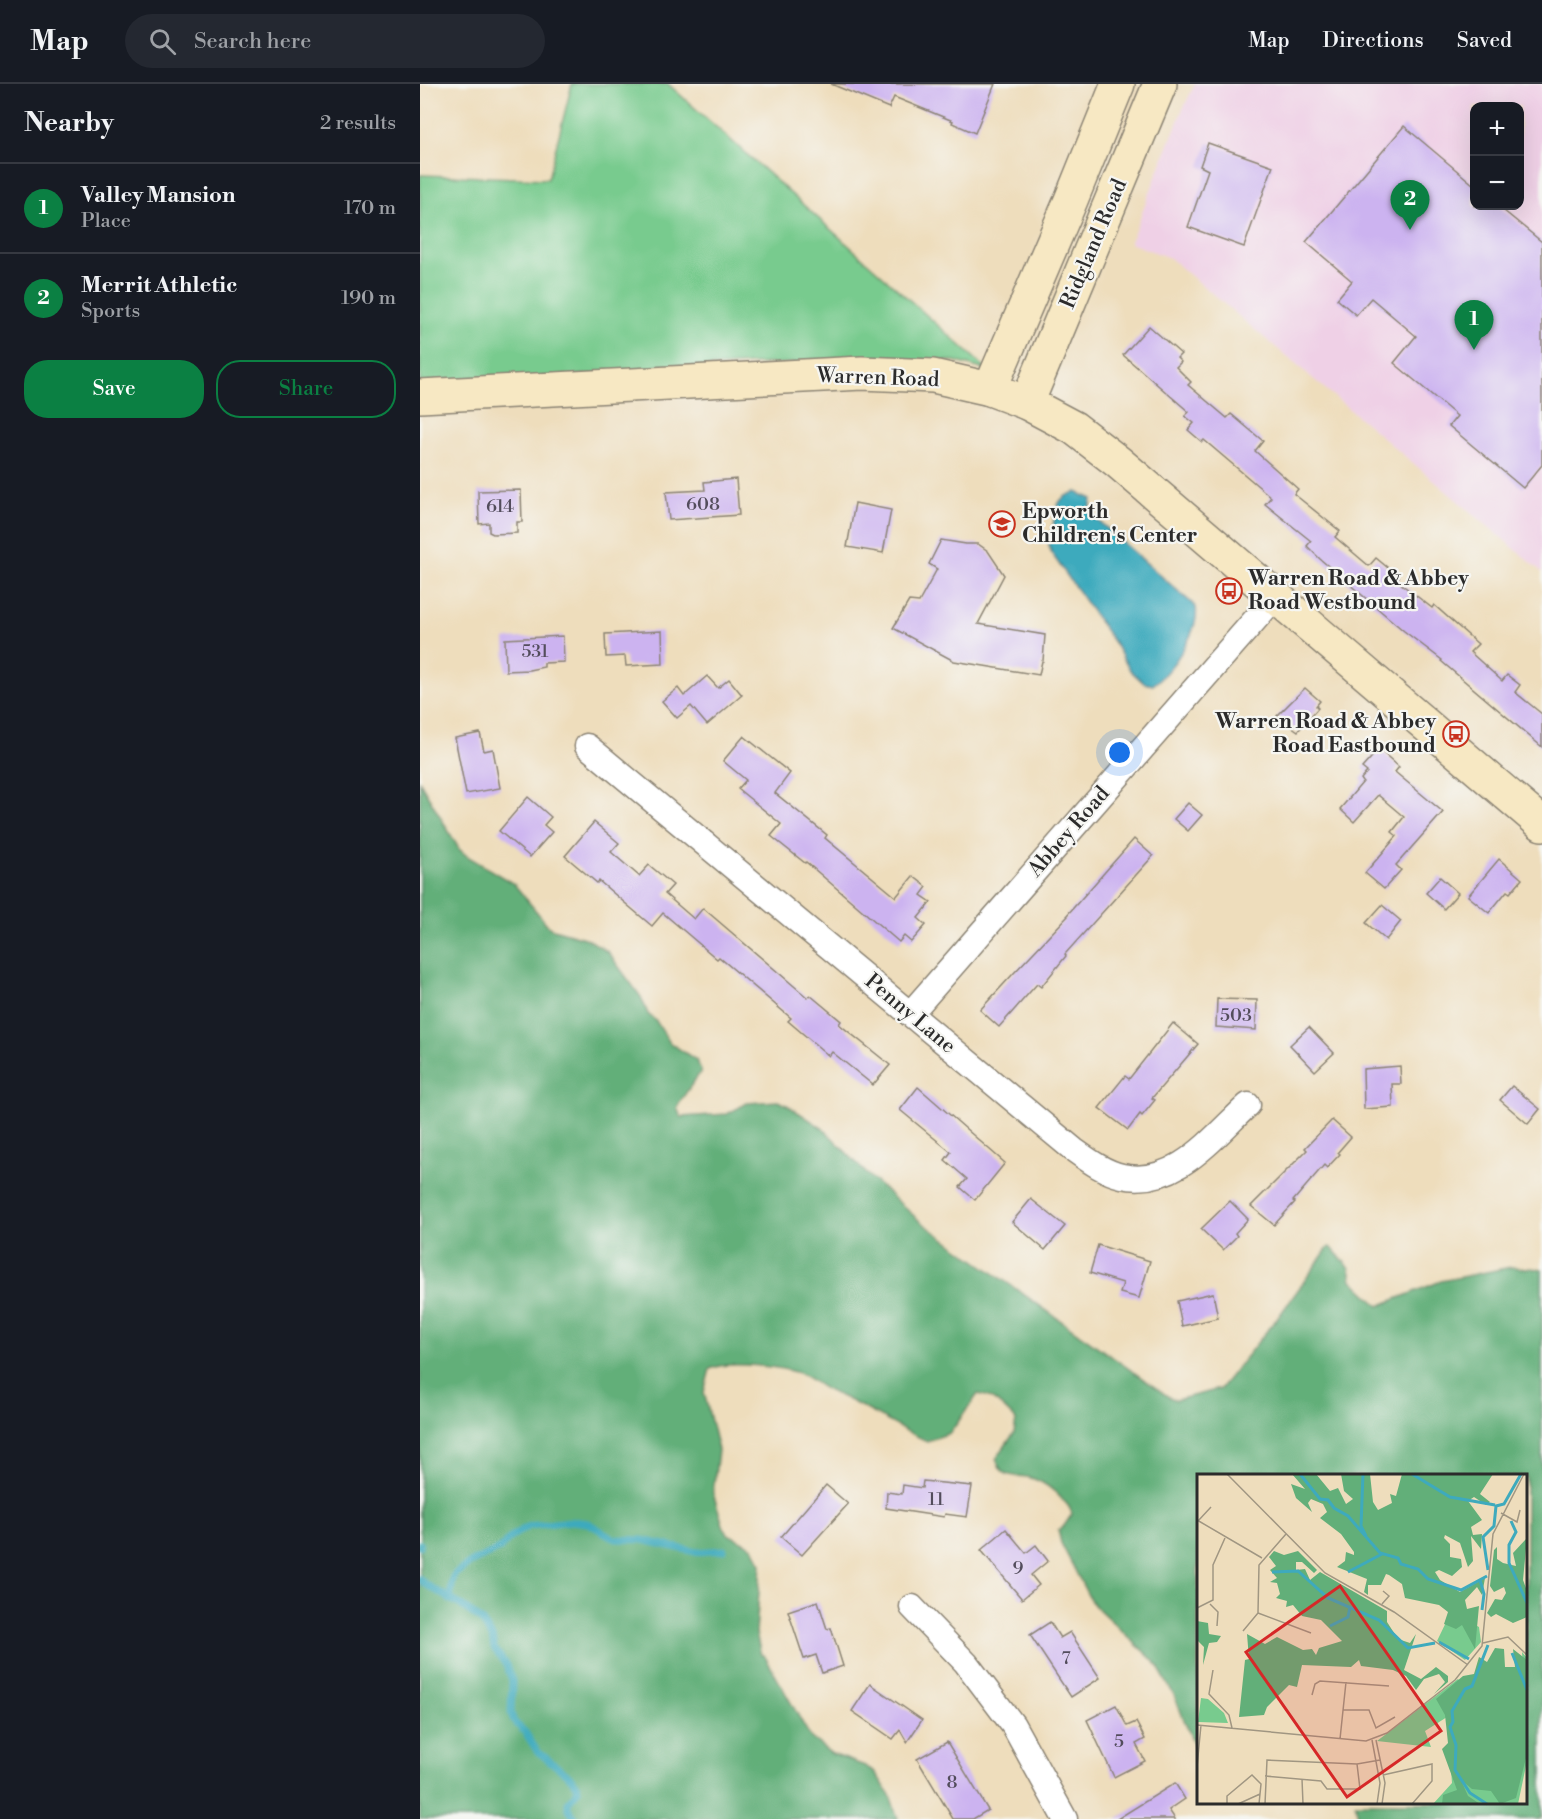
<!DOCTYPE html>
<meta charset="utf-8">
<style>
:root{--surface:#171b24;--page:#242831;--text:#f1f3f6;--muted:#9ea1a6;--line:#363941;--accent:#0b8043}
body{margin:0;font-family:"Libre Bodoni",serif;background:var(--page);color:var(--text)}
.controls{position:absolute;right:18px;top:18px;display:grid;overflow:hidden;border-radius:12px;box-shadow:0 6px 24px #0002}
.controls button{width:54px;height:54px;display:grid;place-items:center;padding:0;border:0;border-bottom:2px solid var(--line);background:var(--surface);color:var(--text);font:30px sans-serif}
.you{position:absolute;left:700px;top:669px;width:21px;height:21px;margin:-15px;border:4px solid #fff;border-radius:50%;background:#1a73e8;box-shadow:0 0 0 9px #1a73e833}
.badge{display:grid;place-items:center;width:39px;height:39px;border-radius:50%;background:var(--accent);color:#fff;font-size:20px;font-weight:700}
.pin{position:absolute;translate:-50% -50px;filter:drop-shadow(0 2px 3px #0008)}
.pin::after{content:'';position:absolute;top:32px;width:21px;height:18px;background:inherit;clip-path:polygon(0 0,100% 0,50% 100%)}
.list{margin:0;padding:0;list-style:none}
h2{display:flex;justify-content:space-between;align-items:center;height:78px;margin:0;padding:0 24px;font-size:26px}
h2 small{font-size:20px;font-weight:400;color:var(--muted)}
.list li{display:grid;grid-template-columns:39px 1fr auto;gap:18px;align-items:center;box-sizing:border-box;height:90px;padding:0 24px;border-top:2px solid var(--line)}
.list b{display:block;font-size:22px;white-space:nowrap}
.list p{margin:0;font-size:20px;white-space:nowrap;color:var(--muted)}
.list em{font-size:20px;font-style:normal;color:var(--muted)}
.actions{display:flex;gap:12px;padding:18px 24px}
.actions a{flex:1;padding:14px 0;border:2px solid var(--accent);border-radius:24px;text-align:center;font-size:21px;color:var(--accent)}
.actions .main{background:var(--accent);color:#fff}
.icon{flex:none;width:33px;height:33px;fill:none;stroke:currentColor;stroke-width:2;stroke-linecap:round;stroke-linejoin:round}
.map{position:relative;flex:none;width:1122px;height:1735px;overflow:hidden}
header{display:flex;align-items:center;gap:36px;box-sizing:border-box;height:84px;padding:0 30px;background:var(--surface);border-bottom:2px solid var(--line)}
header strong{font-size:28px}
nav{display:flex;gap:33px;margin-inline-start:auto;font-size:21px}
.search{width:420px;height:54px;background:var(--page);display:flex;align-items:center;gap:15px;box-sizing:border-box;padding:0 21px;border-radius:33px;color:var(--muted);font-size:22px}
main{display:flex}
aside{flex:1;background:var(--surface)}
.map>svg:first-child{display:block}
.built{fill:#efd0e6;fill-rule:evenodd}
.green{fill:#78cb8e;stroke:#527b5c;stroke-width:1.5}
.forest{fill:#62af79;stroke:#466d52;stroke-width:1.5}
.water{fill:#3eaabd;stroke:#346a74;stroke-width:1.5}
.lines{fill:none;stroke-linecap:round;stroke-linejoin:round}
.stream{stroke:#3eaabd;stroke-width:7}
.building{fill:#ccb3f0}
.street-casing{stroke:#8c8474;stroke-width:27}
.secondary-casing{stroke:#8c8474;stroke-width:36}
.street{stroke:#fff;stroke-width:24}
.secondary{stroke:#f7e8c3;stroke-width:33}
.labels{text-anchor:middle;dominant-baseline:central;stroke-width:4.5;stroke-linejoin:round;paint-order:stroke}
.number-label{font-size:18px;fill:#534d5c}
.street-label{font-size:21px;fill:#2b2b2b;stroke:#f6f6f2}
.poi-label{font-size:21px;font-weight:bold;fill:#2b2b2b;stroke:#f6f6f2;text-anchor:start}
.inset-river{fill:none;stroke:#3eaabd;stroke-width:3}
.inset-road{fill:none;stroke:#a09682;stroke-width:1.5}
.view{fill:#d62828;fill-opacity:0.15;stroke:#d62828;stroke-width:3}
.inset-edge{fill:none;stroke:#2b2b2b;stroke-width:3}
</style>
<header>
<strong>Map</strong>
<div class="search"><svg class="icon" aria-label="search" viewBox="0 0 24 24"><circle cx="10" cy="10" r="6"/><path d="M15 15l6 6"/></svg>Search here</div>
<nav><a>Map</a><a>Directions</a><a>Saved</a></nav>
</header>
<main>
<aside>
<h2>Nearby<small>2 results</small></h2>
<ul class="list">
<li><span class="badge">1</span><div><b>Valley Mansion</b><p>Place</p></div><em>170 m</em></li>
<li><span class="badge">2</span><div><b>Merrit Athletic</b><p>Sports</p></div><em>190 m</em></li>
</ul>
<div class="actions"><a class="main">Save</a><a>Share</a></div>
</aside>
<div class="map">
<svg width="1122" height="1735" viewBox="0 0 1122 1735">
<rect width="100%" height="100%" fill="#f6f6f2"/>
<filter id="ink" filterUnits="userSpaceOnUse"><feTurbulence type="fractalNoise" baseFrequency=".0167" numOctaves="2"/><feDisplacementMap in="SourceGraphic" scale="12" xChannelSelector="R" yChannelSelector="G"/><feConvolveMatrix kernelMatrix="1 2 1 2 8 2 1 2 1" color-interpolation-filters="sRGB"/></filter>
<filter id="wash" filterUnits="userSpaceOnUse"><feTurbulence type="fractalNoise" baseFrequency=".008" numOctaves="4" result="noise"/><feDisplacementMap in="SourceGraphic" scale="24" xChannelSelector="R" yChannelSelector="G"/><feGaussianBlur stdDeviation="1.35" result="paint"/><feColorMatrix in="noise" values="0 0 0 0 0 0 0 0 0 0 0 0 0 0 0 0 0 1.4 0 .05"/><feComposite in="paint" operator="in"/></filter>
<g filter="url(#wash)">
<rect width="100%" height="100%" fill="#eeddbc"/>
<path class="built" d="M775,0H1122V488L750,174L710,159L762,27ZM1054,22H1100V122H1054Z"/>
<path class="green" d="M152,0H248L569,287L534,277L333,280L0,302V91L128,95Z"/>
<path class="forest" d="M0,698L39,765L47,772L94,800L130,844L168,855L188,868L221,913L228,930L236,937L250,959L276,976L281,987C273,1000 263,1011 257,1024L261,1033L307,1030L327,1019L358,1017L367,1021L404,1045L447,1090L501,1138L749,1313L756,1316L800,1305L862,1228L908,1164L911,1163L930,1184L932,1196L959,1222L1021,1197L1091,1183L1122,1185V1733L1120,1735H939L935,1719L1106,1718V1392H778V1670L754,1611L735,1578L672,1519L641,1459L638,1446L644,1442L652,1430C650,1423 647,1420 642,1415C634,1406 625,1399 614,1395C596,1388 585,1400 576,1375L594,1349L596,1336C585,1325 574,1312 558,1310L530,1349L507,1357C473,1342 443,1321 409,1307C399,1303 391,1294 381,1290C363,1283 307,1276 290,1285L284,1308L298,1366L293,1409L304,1444L308,1450L333,1463L341,1480L336,1549L341,1571H344L391,1654L412,1670L445,1682L455,1688L470,1711L478,1735H0Z"/>
<path class="water" d="M656,408L672,415L670,426L672,431L776,523C780,547 752,586 733,601L724,599L710,586L695,560L632,470C626,455 630,456 633,442C636,425 636,413 656,408Z"/>
<g class="lines">
<g class="stream">
<path d="M0,1460V1462"/>
<path d="M0,1495L5,1500L39,1520L61,1536L72,1553L74,1564L86,1581L92,1596L91,1629L94,1638L105,1648L117,1667L149,1692L157,1701L158,1706L155,1710L148,1718V1724L156,1735"/>
<path d="M30,1516L33,1493L36,1489L52,1478L81,1464L92,1452L109,1442L151,1437L168,1439L195,1455L222,1456L276,1468L304,1466"/>
</g>
</g>
<g id="blocks">
<g class="building">
<path d="M411,0H575L555,49L532,39L533,37L474,13L469,24Z"/>
<path d="M984,42L1054,101V122H1078L1122,158V381L1103,404L1029,342L1037,332L974,279L996,252L951,214L936,231L917,215L932,197L886,158Z"/>
<path d="M788,59L853,82L824,163L768,143L788,86L780,82Z"/>
<path d="M729,242L761,270L757,274L761,278L756,283L771,298L768,301L807,334L811,330L843,357L835,367L878,405L874,410L920,447L915,453L949,482L956,474L979,493L976,496L1012,524L1014,521L1058,560L1050,568L1082,597L1087,591L1100,601L1095,608L1122,630V663L1021,577L1022,576L984,547L900,475L887,462L891,457L845,420L851,413L784,356L782,358L768,346L774,339L765,332L769,328L703,271Z"/>
<path d="M316,395L319,431L249,436L246,408L285,406L284,398Z"/>
<path d="M101,406L102,438H97V449L73,450L69,448V439L59,440L58,407Z"/>
<path d="M435,419L471,426L463,469L427,463Z"/>
<path d="M521,456L546,460H558L568,467L584,491L558,540L625,551L623,577H622L619,591L534,577L473,544L489,517L499,518L517,485L509,480Z"/>
<path d="M242,547L243,580L206,582L205,572L186,573L185,550Z"/>
<path d="M143,552L144,578L124,579V583L109,586L86,587L85,555Z"/>
<path d="M287,592L298,604L309,595L322,611L287,641L271,622L257,634L242,617L258,604L264,612Z"/>
<path d="M885,604L900,617L896,622L898,624L878,647L857,632Z"/>
<path d="M60,649L64,667L73,665L80,704L46,710L35,654Z"/>
<path d="M324,652L370,689L355,709L407,751L405,754L476,813L493,792L507,803L501,811L511,818L498,834L506,841L491,858L484,852L479,858L386,778L385,779L351,752L361,740L318,705L326,696L303,677Z"/>
<path d="M959,665L979,683L975,688L1023,728L976,781L981,786L964,805L945,789L977,752L972,748L984,733L958,711L934,738L920,725L943,698L941,695L947,688L942,684Z"/>
<path d="M108,713L131,733L124,741L132,748L110,773L79,747Z"/>
<path d="M768,719L782,731L768,747L754,735Z"/>
<path d="M174,738L199,759L191,768L219,792L229,781L253,801L245,810L274,835L283,824L388,914L390,911L421,937L419,940L470,981L453,1001L412,968L409,972L368,937L371,934L299,873L297,875L243,829L232,842L179,797L177,799L145,772Z"/>
<path d="M714,755L733,772L645,870L646,872L621,903L617,900L579,943L560,926L593,890L648,832L647,831Z"/>
<path d="M1079,775L1102,795L1090,809L1087,807L1069,829L1048,812Z"/>
<path d="M1020,793L1038,809L1024,825L1006,809Z"/>
<path d="M962,821L981,837L966,856L946,839Z"/>
<path d="M797,915L837,916L836,946L796,943Z"/>
<path d="M753,939L778,960L732,1014L735,1016L722,1032L720,1030L708,1046L679,1024L705,992L709,995Z"/>
<path d="M889,943L914,969L895,987L870,961Z"/>
<path d="M980,982L981,1000H972L973,1023L944,1025L943,985Z"/>
<path d="M1092,1002L1120,1025L1108,1040L1080,1016Z"/>
<path d="M498,1003L585,1079L555,1116L540,1103L547,1095L525,1076L531,1068L480,1026Z"/>
<path d="M912,1036L931,1053L918,1068L920,1070L907,1084L904,1081L873,1117L875,1118L854,1141L831,1122L887,1066L885,1064Z"/>
<path d="M611,1115L645,1142L625,1166L592,1138Z"/>
<path d="M810,1117L828,1135L815,1149L817,1152L803,1166L781,1145Z"/>
<path d="M678,1161L730,1177L719,1214L700,1209L703,1199L670,1189Z"/>
<path d="M793,1209L798,1234L762,1242L757,1217Z"/>
<path d="M503,1397L552,1402L547,1433L525,1430L524,1433L466,1424L467,1408L482,1410L483,1401L502,1404Z"/>
<path d="M406,1401L428,1420L382,1471L361,1453Z"/>
<path d="M586,1445L606,1469L616,1461L628,1477L611,1491L619,1501L602,1515L561,1466Z"/>
<path d="M398,1517L407,1545L411,1544L423,1582L402,1589L396,1571L384,1575L368,1527Z"/>
<path d="M630,1538L640,1554L650,1548L680,1594L651,1613L610,1551Z"/>
<path d="M450,1600L502,1636L487,1658L480,1646L473,1655L432,1627Z"/>
<path d="M696,1621L707,1642L716,1638L725,1655L716,1660L725,1677L694,1693L667,1636Z"/>
<path d="M527,1658L568,1726L553,1735H533L497,1675Z"/>
<path d="M755,1699L765,1715L749,1726L755,1735H697Z"/>
</g>
</g>
</g>
<g filter="url(#ink)">
<use href="#blocks" fill-opacity="0" stroke="#8c8474" stroke-width="1.5"/>
<g class="lines">
<g class="street-casing">
<g id="street">
<path d="M167,662L654,1066C668,1076 684,1088 702,1092C755,1104 793,1053 828,1021"/>
<path d="M490,930L855,513"/>
<path d="M492,1523L546,1579L593,1641L645,1735"/>
</g>
</g>
<g class="secondary-casing">
<g id="secondary">
<path d="M570,305L651,116L698,0"/>
<path d="M0,312L442,289L513,292L570,305L607,319L654,344L698,378L1122,740"/>
<path d="M607,319L740,0"/>
</g>
</g>
<use href="#street" class="street"/>
<use href="#secondary" class="secondary"/>
</g>
</g>
<defs>
<g id="school-ring" transform="scale(1.35)"><circle r="9.5" fill="#f6f6f2" stroke="#c8321e" stroke-width="1.5"/><path d="M0-5L7-2L0 1L-7-2ZM-4 1L0 2.5L4 1V4Q0 6-4 4Z" fill="#c8321e"/></g>
<g id="bus-ring" transform="scale(1.35)"><circle r="9.5" fill="#f6f6f2" stroke="#c8321e" stroke-width="1.5"/><path d="M-5-6H5V4H4V6H2V4H-2V6H-4V4H-5ZM-3.5-4V0h7V-4ZM-3.5 1.2v1.5H-2V1.2ZM2 1.2v1.5H3.5V1.2Z" fill="#c8321e"/></g>
</defs>
<g fill-rule="evenodd">
<use href="#school-ring" x="582" y="440"/>
<use href="#bus-ring" x="809" y="507"/>
<use href="#bus-ring" x="1036" y="650"/>
</g>
<g class="labels">
<g class="number-label">
<text x="283" y="420">608</text>
<text x="80" y="422">614</text>
<text x="115" y="567">531</text>
<text x="816" y="931">503</text>
<text x="516" y="1415">11</text>
<text x="598" y="1484">9</text>
<text x="646" y="1574">7</text>
<text x="699" y="1657">5</text>
<text x="532" y="1698">8</text>
</g>
<g class="street-label">
<text transform="translate(674 160) rotate(-67)">Ridgland Road</text>
<text transform="translate(458 294) rotate(2)">Warren Road</text>
<text transform="translate(649 748) rotate(-49)">Abbey Road</text>
<text transform="translate(490 930) rotate(40)">Penny Lane</text>
</g>
<g class="poi-label">
<text x="602" y="428">Epworth<tspan x="602" dy="24">Children's Center</tspan></text>
<text x="828" y="495">Warren Road &amp; Abbey<tspan x="828" dy="24">Road Westbound</tspan></text>
<text x="1016" y="638" text-anchor="end">Warren Road &amp; Abbey<tspan x="1016" dy="24">Road Eastbound</tspan></text>
</g>
</g>
<g transform="translate(777 1390)">
<rect width="330" height="330" fill="#eeddbc"/>
<path d="M254,138L282,153L284,168L268,186L240,167ZM325,178L330,184V287L321,330H236L255,309L250,243L228,257L234,273L180,267L261,205L279,226L326,193ZM4,224L11,225L27,239L31,249L1,248Z" fill="#78cb8e"/>
<path d="M95,0H119L133,17L141,14L149,30L156,25L147,17L144,0H173L176,28L181,36L195,29L193,20L199,22L205,0H296L283,20L293,28L289,31L277,23L271,27L285,46L274,53L276,61L285,60L284,75L274,62L276,87L271,93L263,69L248,61L247,64L253,70V83L264,85L265,93L255,102L242,96L238,98L243,106L263,118L288,104L285,121L280,113L268,126L270,135L282,132L278,175L265,151L259,155L247,150L251,138L242,131L208,124L205,110L192,101L189,100L184,111H171V121L167,118L170,105L140,93L148,87L149,78L157,81V78L144,60L123,44L130,38L126,30L114,25L111,29L115,38L99,24L94,10L108,15ZM330,64L326,106L330,117V143L316,149L299,140L294,143L290,139L298,125L305,126L309,119L307,113L297,118L293,112L297,76L300,73V85L306,89L319,92L316,79ZM77,77L87,81L101,77L120,96L117,99L105,88H99V96L108,95L113,106L123,98L190,137V148L201,165L213,169L219,160L207,196L224,205L239,193L251,202V208L237,220L248,208L242,200L227,205L219,216L209,202L196,196L164,192L162,186L154,193L105,191L100,213L92,211L70,233L67,241L42,243L48,186L52,185L50,160L68,170L80,163L106,176L115,175L119,181L122,174L145,167L124,146L105,142L96,131L89,133L90,127L79,124L83,120L80,109L73,108L80,104L73,96L79,92L72,83ZM0,147L11,149L12,160L24,162L20,168L12,169L6,191L7,173L0,166ZM298,174L307,175L308,193H318L316,175L330,186V280L319,324L303,330L294,317L275,315L264,306L271,322L283,330H245L246,321L260,316L245,275L251,269L248,241L239,225L266,202L277,200L282,183L290,188Z" fill="#62af79"/>
<path class="inset-river" d="M103,0L123,25L131,26L137,34L151,42L183,79L201,84L204,90L221,95L231,105L264,116L290,102M166,0L164,52L169,62M215,0L253,23L298,31M314,47L319,58L312,71V89L330,129M291,96L286,63L297,52L299,32L307,30L324,0M75,98L101,97L131,124L182,146L211,174L238,169M151,98L185,80M283,106L287,120L285,136M133,152L151,143L153,133M242,168L272,185M315,179L330,216M290,330L273,319L258,296L259,271L253,253L256,248L255,237L268,215L275,212L291,171"/>
<path class="inset-road" d="M30,0L128,99L197,138L271,191M304,39L320,48L323,36M0,46L65,84M1,47L14,33M13,130L21,138L20,152M185,130L192,122L186,117M0,134L16,126V91L28,64M61,139L114,159M46,157L61,139L62,91L89,60M286,169L311,163L330,181M16,196L12,220L32,241L35,254M115,221L118,210L123,207L192,212M146,236H172L179,254L198,243M0,251L169,267L190,259L258,206L285,172L296,60L327,0M143,265L149,208M175,266L183,309L180,330M179,266L188,309L185,330M0,293L4,251M186,301L235,290V307L215,330M68,302L124,307L130,315H163L160,290M105,305L106,330M30,330V322L55,301L64,310L62,330M41,330L63,320M68,330L70,286L160,290L183,286"/>
<path class="view" d="M143,112L244,257L150,323L49,178Z"/>
<rect width="330" height="330" class="inset-edge"/>
</g>
</svg>
<div class="controls">
<button>+</button>
<button>−</button>
</div>
<div class="you"></div>
<div class="pin badge" style="left:1054px;top:266px">1</div>
<div class="pin badge" style="left:990px;top:146px">2</div>
</div>
</main>
